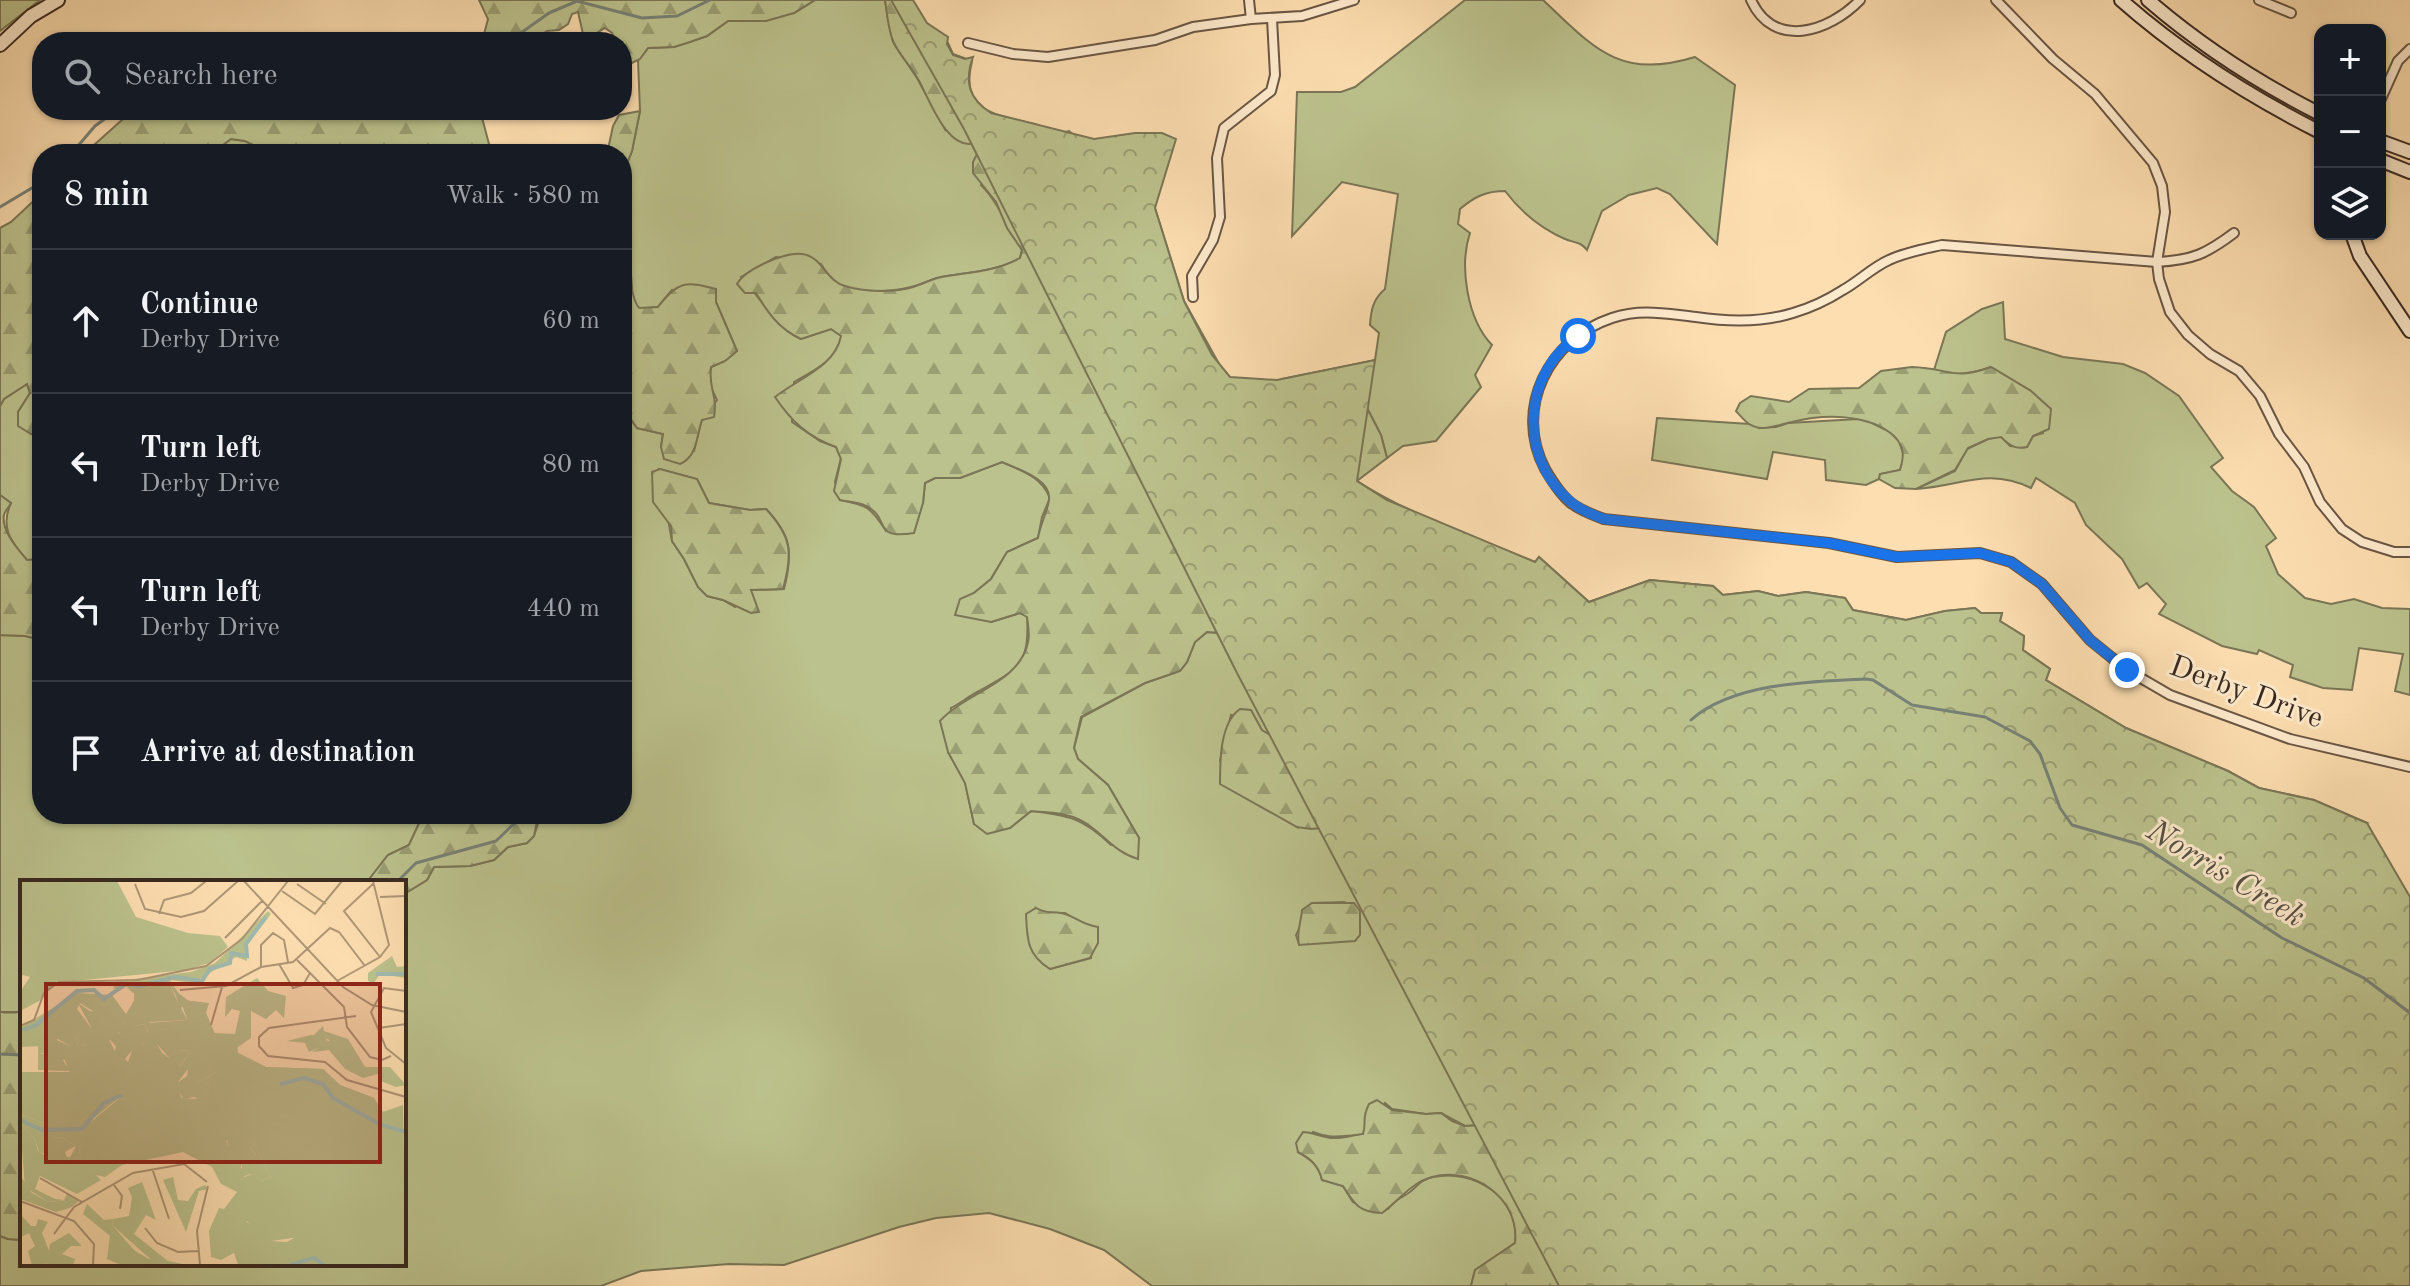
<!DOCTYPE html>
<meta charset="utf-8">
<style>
:root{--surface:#171b24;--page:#242831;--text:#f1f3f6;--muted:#9ea1a6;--line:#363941}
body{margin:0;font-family:"Old Standard TT",serif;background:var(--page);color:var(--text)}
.controls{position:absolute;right:24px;top:24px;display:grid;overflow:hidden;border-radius:16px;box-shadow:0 2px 6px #0004}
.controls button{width:72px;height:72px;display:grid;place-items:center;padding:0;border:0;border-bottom:2px solid var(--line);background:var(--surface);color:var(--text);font:40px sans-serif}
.stop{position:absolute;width:24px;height:24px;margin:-18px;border:6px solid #1a73e8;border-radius:50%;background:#fff}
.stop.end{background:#1a73e8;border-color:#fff;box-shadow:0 2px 8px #0008}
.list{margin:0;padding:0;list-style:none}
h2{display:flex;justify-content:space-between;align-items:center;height:104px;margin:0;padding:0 32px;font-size:34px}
h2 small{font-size:26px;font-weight:400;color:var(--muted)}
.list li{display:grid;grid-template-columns:52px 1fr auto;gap:24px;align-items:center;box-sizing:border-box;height:144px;padding:0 32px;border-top:2px solid var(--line)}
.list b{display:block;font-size:30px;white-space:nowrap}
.list p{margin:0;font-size:26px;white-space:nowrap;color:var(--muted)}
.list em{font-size:26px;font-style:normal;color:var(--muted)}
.icon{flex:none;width:44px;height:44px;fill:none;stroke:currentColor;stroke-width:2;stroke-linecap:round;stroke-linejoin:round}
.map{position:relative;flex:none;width:2410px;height:1286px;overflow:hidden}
.search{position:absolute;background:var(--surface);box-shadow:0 2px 6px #0004;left:32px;top:32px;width:600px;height:88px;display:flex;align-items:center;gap:20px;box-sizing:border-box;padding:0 28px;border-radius:32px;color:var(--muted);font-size:30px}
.panel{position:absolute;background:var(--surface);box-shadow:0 2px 6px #0004;left:32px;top:144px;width:600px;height:680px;border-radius:32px}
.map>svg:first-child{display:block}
.grass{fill:#bcc28d;stroke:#7a7656;stroke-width:2;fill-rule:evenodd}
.forest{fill:url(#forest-firs);stroke:#7a7656;stroke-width:2}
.park{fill:url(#park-crowns);stroke:#7a7656;stroke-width:2}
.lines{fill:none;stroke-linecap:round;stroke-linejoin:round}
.stream{stroke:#778176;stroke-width:3}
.street-casing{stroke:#6a5644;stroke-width:12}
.secondary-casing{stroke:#392920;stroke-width:16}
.street{stroke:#feeacc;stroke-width:8}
.secondary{stroke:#feeacc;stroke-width:12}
.route{stroke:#1a73e8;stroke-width:10}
.labels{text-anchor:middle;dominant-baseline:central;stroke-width:6;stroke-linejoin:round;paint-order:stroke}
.street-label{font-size:30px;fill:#392920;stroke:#feeacc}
.water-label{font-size:32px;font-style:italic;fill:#534e44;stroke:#feeacc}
.inset-river{fill:none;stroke:#a0bbb0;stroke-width:4}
.inset-road{fill:none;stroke:#af9676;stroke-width:2}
.view{fill:#8f2418;fill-opacity:0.15;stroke:#8f2418;stroke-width:4}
.inset-edge{fill:none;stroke:#392920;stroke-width:4}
</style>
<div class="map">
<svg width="2410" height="1286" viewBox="0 0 2410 1286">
<defs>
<pattern id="forest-firs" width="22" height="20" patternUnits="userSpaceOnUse" patternTransform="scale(2)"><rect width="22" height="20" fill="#bcc28d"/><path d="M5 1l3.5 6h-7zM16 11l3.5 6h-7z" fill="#9a9e73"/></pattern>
<pattern id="park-crowns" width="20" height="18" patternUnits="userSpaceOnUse" patternTransform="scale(2)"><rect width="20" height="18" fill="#bcc28d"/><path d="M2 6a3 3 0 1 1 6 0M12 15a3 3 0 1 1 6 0" fill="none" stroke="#9a9e73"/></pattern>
</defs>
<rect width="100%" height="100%" fill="#fddeb0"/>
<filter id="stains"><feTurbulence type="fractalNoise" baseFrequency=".0025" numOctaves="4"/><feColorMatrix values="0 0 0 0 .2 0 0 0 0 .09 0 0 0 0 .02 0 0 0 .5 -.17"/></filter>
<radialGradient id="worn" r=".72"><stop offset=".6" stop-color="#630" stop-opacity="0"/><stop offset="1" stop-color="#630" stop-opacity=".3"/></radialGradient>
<g class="grass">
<path d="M0,0H40L0,31Z"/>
<path d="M815,0H885L893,42L917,78L946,131L924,42L948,43L953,54L972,61C959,112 995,115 1035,124L981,185C999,203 1008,228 1022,250L1020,258C995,272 968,272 941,277C930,279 922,285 911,287C892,292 860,293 842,286C832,282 826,273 821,264L776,257L741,277C762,298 773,326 801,339L831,329L842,336C836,361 815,370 794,382L792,422L820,441L836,447L841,458L835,482L840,500C867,505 871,507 886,531L923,503L925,483L935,478H960L1002,462C1022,471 1041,476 1050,498L1042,517L1038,538L1007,552L991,579L974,593L991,622L1020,613L1027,616C1030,665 1018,669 979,691C969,696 961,703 951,708L948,752L965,782L974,824L1010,828L1031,811C1068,815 1083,818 1111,845L1139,838L1108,785L1078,759L1074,748L1082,717L1145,683L1180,671L1187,662L1195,642L1207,632L1235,634L1357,481C1412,516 1475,537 1535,562L1539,557L1589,602L1650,580L1713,586L1723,595L1758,591L1778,596L1806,592L1845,598L1853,610L1906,620L1945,611L1975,608L1981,613H2002L2000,621L2024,636L2023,650L2050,669L2046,680L2126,728L2228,771L2259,788L2314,800L2367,823L1483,1125L1465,1126L1441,1113L1426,1114L1392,1109L1385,1103L1365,1128L1363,1135C1344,1135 1332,1140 1313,1132L1298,1152C1311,1159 1319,1166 1322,1180L1343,1186L1353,1202L1388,1209C1395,1200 1399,1199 1407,1194C1416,1188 1421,1179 1433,1177C1474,1168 1521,1198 1515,1243L1475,1270L1471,1286H1152L1104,1250L1050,1229L989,1213L936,1218L899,1227L784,1265L729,1264L641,1271L601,1286H0V1236L8,1239L22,1240V1264H230L262,1267L265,1264H404V894L427,880L434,867L470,866L494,860L508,847L527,843L534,836L541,814H622V476L631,463L622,458V412H626L637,428L663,434L661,447L694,451L702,419L717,400L709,383L711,367L725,361L737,351L716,302L672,290L658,307L640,309L633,301L631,274L622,241V176L632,151L640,111L638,60L648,48L674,47L707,36L728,21L794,13ZM659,469L697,479L709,503L750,510L766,509C792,536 793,553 784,589L750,590L735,607L723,600L707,596L698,587L684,559L672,541ZM1231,715L1255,720L1261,730L1270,735L1297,827L1242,794L1220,761ZM1344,902L1311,943L1299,944L1296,935L1312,903ZM1036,908L1045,913H1065L1084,925L1091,958L1050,969Z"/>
<path d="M1465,0H1543C1594,48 1619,80 1695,57L1735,85L1717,244L1670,194L1657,188L1629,195L1602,211L1587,250C1580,241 1574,243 1565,239C1540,228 1521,212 1505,191C1486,191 1474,197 1460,209L1458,224L1470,233C1459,266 1467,319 1492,345L1475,375L1481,387L1436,441L1403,446L1387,458L1381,435L1365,404L1370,373L1361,363L1375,360L1379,333L1370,325C1371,310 1373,299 1385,289L1398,194L1342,182L1292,236L1297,92H1341L1355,87Z"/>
<path d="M231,139L245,141L271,154H222V145Z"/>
<path d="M2003,302L2005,339L2063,357L2123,364L2145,373L2179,396L2223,458L2211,467L2232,491L2254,507L2276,538L2266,546L2278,574L2305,598L2331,604L2354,599L2382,608L2410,609V695L2395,691L2403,654L2359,648L2352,690L2323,688L2290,677L2293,665L2259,650L2257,654L2222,646L2159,614L2166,604L2147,583L2139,588L2122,559L2086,525L2075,503L2036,478L2031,488C1988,467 1961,486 1916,489L1955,471L1967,449L1988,439L2001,436L2010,446L2027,447L2033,436L2043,433L2031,391L1991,367C1968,375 1958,376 1934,370L1946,332L1982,309Z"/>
<path d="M27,384L30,393L18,412L31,434H42V559L27,560C10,541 0,527 11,503L0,495V406L4,399Z"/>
<path d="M1657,418L1750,424L1759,428L1776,427L1788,423L1858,419L1872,423L1890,432L1899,441L1904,456L1900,470L1880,474L1879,479L1866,485L1826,480L1825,460L1773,452L1767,479L1652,460Z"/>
<path d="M0,635L25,636L42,640V814H426L422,817L409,845L388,855L367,882H22V1012H0Z"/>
</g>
<g class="forest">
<path d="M479,0H815L794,13L766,21H728L707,36L690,42L674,47L648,48L640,59L630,64L622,62V42H616L612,33L605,28L595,34H583L578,12L572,14L568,24L559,30L547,31L531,42H482L488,19Z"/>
<path d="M885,0H897L975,143C947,152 929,98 918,79C911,66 900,56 894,43C888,31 887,13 885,0Z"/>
<path d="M133,110H480L489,144L500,154H271L245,141L231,139L223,145L222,154H84Z"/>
<path d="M640,111L632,151L622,176V154H607L613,126L619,115Z"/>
<path d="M1069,131L1155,208L1184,301L1237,396L1282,379L1361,363L1370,373L1365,404L1381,435L1387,458L1357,481L1235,634L1207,632L1195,642L1187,662L1180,671L1145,683L1081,717L1074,748L1078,759L1108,785L1139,838L1138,859C1113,852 1102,831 1080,820C1065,812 1048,813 1031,811L1010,828L987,834L974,824L965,783L948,752L940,721C966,692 1020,683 1028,642C1030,635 1028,625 1027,617L1020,613L991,622L955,615L960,599L974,593L991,579L1007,552L1038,538C1040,525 1047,513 1049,500C1052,479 1017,469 1002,462L960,478H935L925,483L923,503L914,533C871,540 892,519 866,506C859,502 848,502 840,500L834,491L841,459L836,447C808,437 791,421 775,397C799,378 835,367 841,336L831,329L801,339C779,329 768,313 756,293H745L737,284C745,269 785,252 802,254C822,256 826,281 845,286C864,292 894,293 913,287C923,284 931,279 942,277C969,272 995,272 1020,258L1022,250L1007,228L996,202L973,173V162L977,154Z"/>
<path d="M42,193V434H31L18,426V412L30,393L27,384L4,399L0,406V228L11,222Z"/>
<path d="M622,241C629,260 629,295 639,308L658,307C678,281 685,281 716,289V302L737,351L725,361L711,367C708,389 718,395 714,417L702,420C696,436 698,456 680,464L664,459L661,447L663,434L637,428L626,412H622Z"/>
<path d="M1912,367C1949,368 1952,381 1991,367L2031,391L2051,409L2049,429L2033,436L2027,447C2015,450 2009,445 2001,437L1988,439L1968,448L1955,470L1916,489L1895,488L1879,479L1880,474L1900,470C1904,457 1905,447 1894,436C1869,413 1823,414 1792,422C1781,424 1773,428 1761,428C1749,427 1744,420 1736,411L1740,403L1751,396L1789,402L1809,389L1859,388L1881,371Z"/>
<path d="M660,469L697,479L709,503L750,510L766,509C792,537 793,553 783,589L751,590L759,612L751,613L723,600L707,596L698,587L684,559L672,541L671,526L653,502L652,472Z"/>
<path d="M0,495L11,503C9,507 5,511 4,515C1,531 18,549 27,560L42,559V640L25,636L0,635Z"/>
<path d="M1240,709L1251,710L1262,730L1270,735L1333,827L1311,829L1297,827L1220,784C1220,760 1220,723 1240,709Z"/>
<path d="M426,814H543L537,821L534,836L527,843L508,847L494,860L470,866L434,867L427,880L404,894V882H367L388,855L409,845L422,817Z"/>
<path d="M1312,903H1354L1360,911V935L1355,941L1299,945C1296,933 1301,923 1302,910Z"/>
<path d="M1036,908C1046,914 1051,911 1061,913C1074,915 1081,925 1098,927V943L1090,958L1050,969C1027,955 1027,939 1026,914Z"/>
<path d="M0,1012H22V1240L8,1239L0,1236Z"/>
<path d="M1377,1100L1392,1110L1426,1114L1441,1113L1452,1121L1465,1126L1483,1125L1655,1286H1471L1475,1270L1515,1243C1520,1198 1473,1166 1432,1177C1412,1182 1397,1202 1382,1213C1360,1213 1354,1204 1343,1186L1322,1180C1319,1166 1311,1159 1298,1152L1296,1143L1303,1132C1314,1132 1324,1139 1336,1138C1345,1138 1353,1135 1363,1134C1367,1121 1361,1120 1369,1104Z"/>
</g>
<path class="park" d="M891,0H913L927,23L948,37L947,44L953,55L965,59L973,57C964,82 969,99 991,113L1094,139L1135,133H1162L1176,139L1155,208L1184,301L1212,355L1230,377L1277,380L1375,360L1357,481L1387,500L1535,562L1539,557L1589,602L1650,580L1713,586L1723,595L1758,591L1778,596L1806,592L1845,598L1853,610L1906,620L1945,611L1975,608L1981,613H2002L2000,621L2024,636L2023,650L2050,669L2046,680L2126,728L2228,771L2259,788L2314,800L2367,823L2410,897V1286H1559L1238,675L964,129Z"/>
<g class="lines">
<g class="stream">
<path d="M508,42L549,13L577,1L642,18L677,16L710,0"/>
<path d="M71,154L95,126L117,110"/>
<path d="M0,207L42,182"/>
<path d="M1691,720C1732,683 1813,681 1866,679L1873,680L1912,705L1985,717L2030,741L2040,754L2060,808L2072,825L2142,845L2282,938L2364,978L2410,1013"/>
<path d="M397,882L416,863L496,841L524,814"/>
<path d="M0,1054L22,1055"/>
</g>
<g class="street-casing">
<g id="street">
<path d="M1249,0L1251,19"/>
<path d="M1751,0C1774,50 1829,32 1860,0"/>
<path d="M1996,0L2053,59L2095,94L2153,163L2162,186L2165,212L2157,262L2159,279L2170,312L2188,335L2210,354L2239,371L2260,396L2279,434L2304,467L2320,502L2342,529L2362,542L2394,552H2410"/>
<path d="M2259,0L2291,13"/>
<path d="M968,43L1013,54L1048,57L1155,40L1193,27L1251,19L1302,16L1354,0"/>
<path d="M2380,101L2398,61L2410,49"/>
<path d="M2234,233C2206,254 2193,260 2157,262L1942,245C1924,249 1906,252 1889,260C1873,267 1859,281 1843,290C1829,299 1810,308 1793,313C1761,323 1729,322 1696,317C1667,314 1641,308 1612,318C1549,339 1513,408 1545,469C1552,481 1560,494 1571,503C1580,510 1593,515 1604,519L1829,543L1897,557L1980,553L2011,562L2042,584L2090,640L2127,670L2170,695L2290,739L2410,767"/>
<path d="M1193,297L1192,276L1213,240L1220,217L1217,158L1224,128L1271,91L1275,75L1272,19"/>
</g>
</g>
<g class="secondary-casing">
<g id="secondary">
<path d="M2121,0C2181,53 2249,96 2320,132"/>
<path d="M2148,0C2200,45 2259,83 2320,114"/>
<path d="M0,45L31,16L58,0"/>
<path d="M2380,141L2410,152"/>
<path d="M2380,160L2410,172"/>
<path d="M2352,234L2360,256L2410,331"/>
</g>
</g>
<use href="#street" class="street"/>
<use href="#secondary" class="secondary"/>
</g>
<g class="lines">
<path class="route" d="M1578,336C1522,373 1518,459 1571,502C1580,510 1593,515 1604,519L1829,543L1897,557L1980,553L2011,562L2042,584L2090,640L2127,670"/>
</g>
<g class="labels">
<g class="street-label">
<text transform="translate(2246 693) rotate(20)">Derby Drive</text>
</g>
<g class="water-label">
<text transform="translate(2225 875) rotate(31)">Norris Creek</text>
</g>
</g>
<g transform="translate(20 880)">
<rect width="386" height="386" fill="#fddeb0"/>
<path d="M0,1H97L116,37L168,53L200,56L208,67L189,83L166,90L34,103L19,121L0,131V112L10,97L3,95L0,101ZM237,98L248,111L266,116L264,138L256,130L246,139L231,131V158L218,167L215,154L220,131L212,129L205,137L206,117ZM148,100L158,123L154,110L169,121L161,128L167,140L129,142L143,150L136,162L142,173L149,178L156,170L171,171L159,187L168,189L158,202L161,218L178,219L176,203L197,192L214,171L246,187L303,189L320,205L354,218L386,385L280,357L251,361L227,341L223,351H189L199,328L204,329L217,312L201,304L192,287L163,272L102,285L85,297L76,295L81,300L57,314L20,296L15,309L35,319L44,320L47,313L59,321L50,328L46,320L28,322L5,307L0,243L15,259L18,271L27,276L37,262L31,258L40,257L56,266L45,272L47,277L62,279L59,271L67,245L101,217H86L60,243L26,244L0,234V192H49L45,180L30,181L27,173H18V166L30,157L50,166L54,142L58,167L66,164L72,149L58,123L70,131L100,135L105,144L98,152L103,156L89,160L98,177L108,182L113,168L109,163L122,166L128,152L125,144L114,146V112ZM219,258L232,260L251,297L242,301L232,294L224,297L221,286L236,274L229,267H209L206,261ZM303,146L304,151L328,159L345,187H370L386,205L376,207L358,200V194L343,198L325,189L309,170L292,172L310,160L294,155ZM153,297L158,320L168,321L176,309L185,305L188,309L179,311L166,352L143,300ZM122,302L136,340L126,335L114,354L148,381L167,385L136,384L92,345L93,339L109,336L112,317L108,308ZM49,353L62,366H51L42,374L55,379L53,385H27L30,364Z" fill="#bcc28d" fill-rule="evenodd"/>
<path d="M248,31L251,34L228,63L227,81L216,77L173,103L150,100L161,124L147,100L113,113L106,106L93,109L96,101L171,92L195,83ZM372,76L377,87L386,86V98L360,94L354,103L348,101V93ZM57,113L92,115L106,134L115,119L114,146L125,144L128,153L121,168L109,163L114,168L105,179L109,183L94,177L96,166L89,159L96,153L103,157L96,149L105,144L100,136L79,135L60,123L57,129L72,149L71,162L58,167L54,142L56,157L50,166L38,159L30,164V157L23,166L0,167V148ZM162,124L186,133L197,159L216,156L218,167L197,192L176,203L184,223L174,217L163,219L156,204L167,196L168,189H158L171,171L156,170L149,178L133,159L143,150L128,143L167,140ZM291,155H302L310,163L289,172L285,163L267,161ZM18,173L28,174L30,181L41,177L50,191L18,190ZM105,213L70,241L59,270L62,279H49L56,266L40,257L32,258L41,263L33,276L19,272L15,259L0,243V234L26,244L46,239L60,243L85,217ZM217,256L232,260L251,297L242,301L231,294L222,297V285L236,274L229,267L218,272L209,267L207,261ZM0,295L12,313L28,322L47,320L50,328L36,332L0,319ZM67,324L84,340L93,339L92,345L115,371L129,379L136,378L141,385H101L87,379L90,356L63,334ZM0,334L11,346H16L18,339L28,342L22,353L34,383L12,385L8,371L15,366L9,353L1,357L0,375ZM223,341L239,346L251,361L267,362L281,354L309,385H218L214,373L201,380L191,377L189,351H223L219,345Z" fill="#bcc28d"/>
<path d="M149,99L163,120L189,123L186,133L194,153L216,154L218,173L246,187L303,189L320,205L354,218L363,232L383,225L386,385H297Z" fill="#bcc28d"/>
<path class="inset-river" d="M356,94H386M0,151L16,145L57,111L74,110L84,119L106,104L120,106L155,97L182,101L190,89L210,83L211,73L227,76L226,64L246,37M260,204L284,198L303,204L313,218L359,244L386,252M0,240L22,250L62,249L84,223L102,215M270,385L294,378L304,385"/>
<path class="inset-road" d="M224,1L323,107L352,125L386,132M354,3L324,31L360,77M115,4L125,29L161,37L184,31L218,1M277,4L306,24M262,11L295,34L322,1M360,17L386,16M139,34L144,20L171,13L186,1M205,58L242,21M277,80L324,127L327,147L350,177L362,180L371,176M259,84L273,108L283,105L290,93M241,87V65L253,53L264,60L268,82M317,101L360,77L369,65L353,1M160,110L206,106L241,87L273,82L310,48L319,52L345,86M386,111L364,108L351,132L366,168L386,184M336,136L249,148L239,157V166L248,176L305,182L327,200L386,217M191,145L202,107M0,146L14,140L24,113L39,102L118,100L186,86L222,59L268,1M359,148L386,144M133,291L149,339M20,298L62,322M94,305L102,316L100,329M0,321L54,341L74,364L73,385M125,348L137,363L158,372L178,371M34,354L54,327L113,293L164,284L187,302M180,385L177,351L188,306"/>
<path class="view" d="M26,104H360V282H26Z"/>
<rect width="386" height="386" class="inset-edge"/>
</g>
<rect width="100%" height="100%" filter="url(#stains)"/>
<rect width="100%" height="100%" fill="url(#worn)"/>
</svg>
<div class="controls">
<button>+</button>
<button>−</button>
<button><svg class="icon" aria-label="layers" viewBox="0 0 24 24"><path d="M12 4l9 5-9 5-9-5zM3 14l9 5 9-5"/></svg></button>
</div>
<div class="stop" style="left:1578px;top:336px"></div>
<div class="stop end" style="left:2127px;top:670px"></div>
<div class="search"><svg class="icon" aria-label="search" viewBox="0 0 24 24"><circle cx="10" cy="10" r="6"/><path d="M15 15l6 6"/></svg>Search here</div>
<section class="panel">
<h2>8 min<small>Walk · 580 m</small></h2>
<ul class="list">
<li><svg class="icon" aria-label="ahead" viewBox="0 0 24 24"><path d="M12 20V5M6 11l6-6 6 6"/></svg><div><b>Continue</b><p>Derby Drive</p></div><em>60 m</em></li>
<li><svg class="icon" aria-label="left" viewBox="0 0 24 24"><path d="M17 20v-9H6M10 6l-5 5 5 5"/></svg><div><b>Turn left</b><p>Derby Drive</p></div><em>80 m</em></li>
<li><svg class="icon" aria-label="left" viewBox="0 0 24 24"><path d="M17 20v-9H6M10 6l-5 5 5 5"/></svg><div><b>Turn left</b><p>Derby Drive</p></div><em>440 m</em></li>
<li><svg class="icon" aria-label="arrive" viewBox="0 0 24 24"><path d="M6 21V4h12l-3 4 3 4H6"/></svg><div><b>Arrive at destination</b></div></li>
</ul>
</section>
</div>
